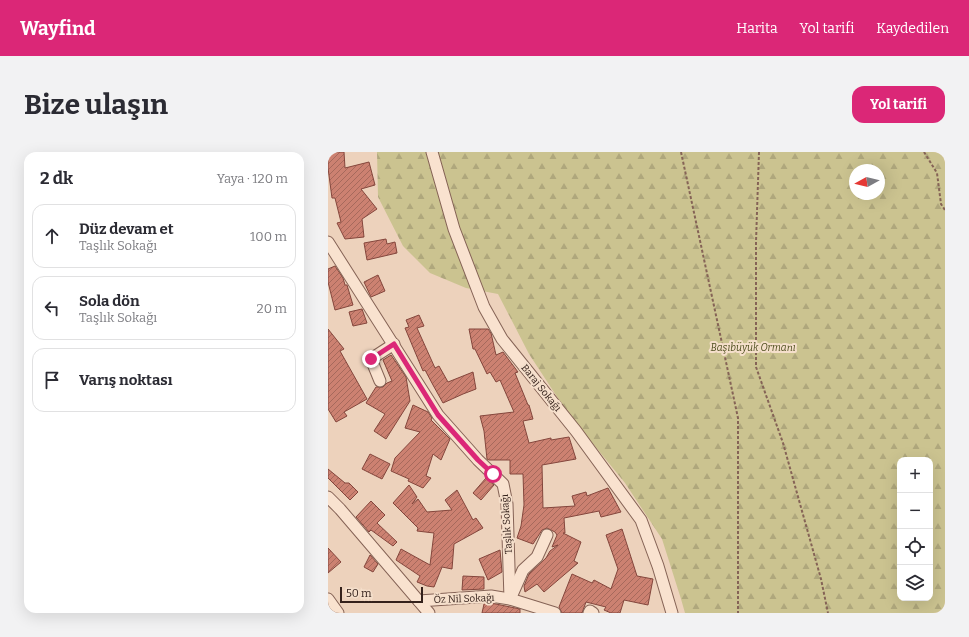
<!DOCTYPE html>
<html lang="tr">
<meta charset="utf-8">
<style>
:root{--surface:#fff;--page:#f2f2f3;--text:#2b2b33;--muted:#7c7c81;--line:#e1e1e2;--accent:#db2777}
body{margin:0;font-family:Bitter,serif;background:var(--page);color:var(--text)}
.controls{position:absolute;right:12px;bottom:12px;display:grid;overflow:hidden;border-radius:8px;box-shadow:0 4px 16px #0002}
.controls button{width:36px;height:36px;display:grid;place-items:center;padding:0;border:0;border-bottom:1px solid var(--line);background:var(--surface);color:var(--text);font:20px sans-serif}
.compass{position:absolute;left:521px;top:12px;width:36px;height:36px;border-radius:50%;background:var(--surface);box-shadow:0 4px 16px #0002;rotate:262deg}
.scale{position:absolute;left:12px;bottom:10px;width:83px;box-sizing:border-box;padding-left:4px;border:2px solid #34211b;border-top:0;font-size:11px;line-height:14px;white-space:nowrap;color:#34211b;-webkit-text-stroke:3px #f5dfcb;paint-order:stroke}
.stop{position:absolute;width:12px;height:12px;margin:-9px;border:3px solid #db2777;border-radius:50%;background:#fff}
.stop.end{background:#db2777;border-color:#fff;box-shadow:0 1px 4px #0008}
.list{margin:0;padding:0;list-style:none}
h2{display:flex;justify-content:space-between;align-items:center;height:52px;margin:0;padding:0 16px;font-size:17px}
h2 small{font-size:13px;font-weight:400;color:var(--muted)}
.list li{display:grid;grid-template-columns:26px 1fr auto;gap:12px;align-items:center;box-sizing:border-box;height:64px;margin:0 8px 8px;padding:0 8px;border:1px solid var(--line);border-radius:12px}
.list b{display:block;font-size:15px;white-space:nowrap}
.list p{margin:0;font-size:13px;white-space:nowrap;color:var(--muted)}
.list em{font-size:13px;font-style:normal;color:var(--muted)}
.icon{flex:none;width:22px;height:22px;fill:none;stroke:currentColor;stroke-width:2;stroke-linecap:round;stroke-linejoin:round}
.map{position:relative;flex:none;width:617px;height:461px;overflow:hidden;border-radius:12px}
header{display:flex;align-items:center;gap:24px;box-sizing:border-box;height:56px;padding:0 20px;background:var(--accent);color:#fff}
header strong{font-size:19px}
nav{display:flex;gap:22px;margin-inline-start:auto;font-size:14px}
.intro{display:flex;align-items:center;justify-content:space-between;box-sizing:border-box;height:96px;padding:0 24px}
h1{margin:0;font-size:28px}
.button{padding:10px 18px;border-radius:12px;background:var(--accent);color:#fff;font-size:14px;font-weight:700}
main{display:flex;gap:24px;padding:0 24px}
aside{flex:1;background:var(--surface);border-radius:12px;box-shadow:0 4px 16px #0002}
.map>svg:first-child{display:block}
.forest{fill:url(#forest-firs);fill-rule:evenodd}
.building{fill:url(#building-hatch);stroke:#84463c}
.lines{fill:none;stroke-linecap:round;stroke-linejoin:round}
.street-casing{stroke:#856356;stroke-width:13}
.path{stroke:#856356;stroke-width:2;stroke-dasharray:3 2;stroke-linecap:butt}
.street{stroke:#f9e2cf;stroke-width:11}
.route{stroke:#db2777;stroke-width:5}
.labels{text-anchor:middle;dominant-baseline:central;stroke-width:4;stroke-linejoin:round;paint-order:stroke}
.park-label{font-size:10px;font-style:italic;fill:#505021;stroke:#f5dfcb}
.street-label{font-size:10px;fill:#34211b;stroke:#f5dfcb}
</style>
<header>
<strong>Wayfind</strong>
<nav><a>Harita</a><a>Yol tarifi</a><a>Kaydedilen</a></nav>
</header>
<div class="intro"><h1>Bize ulaşın</h1><a class="button">Yol tarifi</a></div>
<main>
<aside>
<h2>2 dk<small>Yaya · 120 m</small></h2>
<ul class="list">
<li><svg class="icon" aria-label="ahead" viewBox="0 0 24 24"><path d="M12 20V5M6 11l6-6 6 6"/></svg><div><b>Düz devam et</b><p>Taşlık Sokağı</p></div><em>100 m</em></li>
<li><svg class="icon" aria-label="left" viewBox="0 0 24 24"><path d="M17 20v-9H6M10 6l-5 5 5 5"/></svg><div><b>Sola dön</b><p>Taşlık Sokağı</p></div><em>20 m</em></li>
<li><svg class="icon" aria-label="arrive" viewBox="0 0 24 24"><path d="M6 21V4h12l-3 4 3 4H6"/></svg><div><b>Varış noktası</b></div></li>
</ul>
</aside>
<div class="map">
<svg width="617" height="461" viewBox="0 0 617 461">
<defs>
<pattern id="forest-firs" width="22" height="20" patternUnits="userSpaceOnUse"><rect width="22" height="20" fill="#cbc390"/><path d="M5 1l3.5 6h-7zM16 11l3.5 6h-7z" fill="#afa77c"/></pattern>
<pattern id="building-hatch" width="6" height="6" patternUnits="userSpaceOnUse"><rect width="6" height="6" fill="#cc8171"/><path d="M-1 1l2-2M0 6l6-6M5 7l2-2" fill="none" stroke="#a6695c"/></pattern>
</defs>
<rect width="100%" height="100%" fill="#edd2bc"/>
<path class="forest" d="M49,0H617V461H357L353,447L334,387L297,331L239,260L201,202L170,142L138,136L102,121L75,94L50,45ZM527,18H551V42H527ZM572,308H602V446H572Z"/>
<g class="building">
<path d="M0,0H16L17,16L41,10L47,33L33,37L49,57L34,67L36,85L17,87L9,71L13,70L7,46H4L0,16Z"/>
<path d="M58,87L59,92L67,90L69,101L39,108L36,91Z"/>
<path d="M7,114L15,126L17,133H19L25,153L7,158L0,130V117Z"/>
<path d="M50,123L57,139L43,145L36,130Z"/>
<path d="M34,157L39,171L25,174L21,160Z"/>
<path d="M91,163L96,174L89,176L107,216L111,214L120,230L145,220L148,237L135,242L115,251L105,233L97,218L95,219L77,176L81,175L78,168Z"/>
<path d="M0,177L16,197L12,199L39,247L16,260L19,264L8,270L0,257Z"/>
<path d="M141,177H160L163,181L168,203L175,200L190,220L187,221L200,253H201L205,267L195,269L201,291L223,286V288L241,285L248,307L214,313L215,356L247,354L244,344L258,340L259,344L280,336L293,360L273,365L271,359L236,366L237,381H235L253,390L246,409L250,411L216,440L209,432L197,440L196,434L201,422L218,406L222,399L230,393L224,395L229,383L227,380L219,376L214,378L205,392L189,386L193,374L196,353L195,322H182V308H161L159,307L156,279L152,264L186,260L172,228L168,230L162,220L159,222L147,197H145Z"/>
<path d="M63,203L78,225L82,249L58,287L46,279L57,262L38,251L48,235H55L59,231L64,229L55,208Z"/>
<path d="M85,253L100,260L104,266L103,268L122,287L113,308L105,302L98,324L103,326L95,336L80,329L81,327L63,319L67,306L92,280L77,276Z"/>
<path d="M42,302L62,312L54,327L34,317Z"/>
<path d="M0,317L17,331H21L30,340L22,348L0,326Z"/>
<path d="M158,326L166,333L153,348L145,341Z"/>
<path d="M81,333L89,345L84,352L90,347L99,360L124,358L117,348L129,338L145,368L148,366L155,376L126,392L124,417L114,415L106,435L99,434L89,430L92,424L68,408L73,397L102,413L106,381L89,379L90,376L65,351Z"/>
<path d="M43,349L57,363L49,371L69,390L65,394L43,378L41,380L28,365Z"/>
<path d="M294,377L309,424L325,427L320,453L296,448L292,461H283L276,458L278,455L258,450L254,461H234L231,455L244,422L264,431L266,428L283,437L290,417L278,383Z"/>
<path d="M0,396L13,410L0,421Z"/>
<path d="M172,398L174,420L160,428L151,407Z"/>
<path d="M42,403L50,412L45,420L36,415Z"/>
<path d="M135,424L156,425V437L134,438Z"/>
<path d="M163,451L192,457V461H154L156,452Z"/>
</g>
<g class="lines">
<g class="street-casing">
<g id="street">
<path d="M104,0L126,77L156,155L174,187L248,279L313,368L330,414L344,461"/>
<path d="M0,90L110,263L150,308L175,332L179,352L182,447"/>
<path d="M52,229L43,207L66,192"/>
<path d="M0,345L12,357L101,461"/>
<path d="M183,445L195,418L209,405L219,383"/>
<path d="M0,447L10,461"/>
<path d="M91,449L163,444L182,447L227,461"/>
<path d="M261,461L262,459L265,461"/>
</g>
</g>
<g class="path">
<path d="M353,0L410,266V461"/>
<path d="M431,0L428,90V215L455,291L493,427L500,461"/>
<path d="M596,0L609,21L613,52L617,58"/>
</g>
<use href="#street" class="street"/>
</g>
<g class="lines">
<path class="route" d="M43,207L66,192L110,263L150,308L165,322"/>
</g>
<g class="labels">
<g class="park-label">
<text x="425" y="196">Başıbüyük Ormanı</text>
</g>
<g class="street-label">
<text transform="translate(213 236) rotate(51)">Baraj Sokağı</text>
<text transform="translate(179 372) rotate(-94)">Taşlık Sokağı</text>
<text transform="translate(136 447) rotate(-2)">Öz Nil Sokağı</text>
</g>
</g>
</svg>
<div class="controls">
<button>+</button>
<button>−</button>
<button><svg class="icon" aria-label="locate" viewBox="0 0 24 24"><circle cx="12" cy="12" r="6"/><path d="M12 2v4M12 18v4M2 12h4M18 12h4"/></svg></button>
<button><svg class="icon" aria-label="layers" viewBox="0 0 24 24"><path d="M12 4l9 5-9 5-9-5zM3 14l9 5 9-5"/></svg></button>
</div>
<svg class="compass" viewBox="-18 -18 36 36"><path d="M0-13l5 13h-10z" fill="#e53935"/><path d="M0 13l5-13h-10z" fill="#7c7c81"/></svg>
<div class="scale">50 m</div>
<div class="stop" style="left:165px;top:322px"></div>
<div class="stop end" style="left:43px;top:207px"></div>
</div>
</main>
